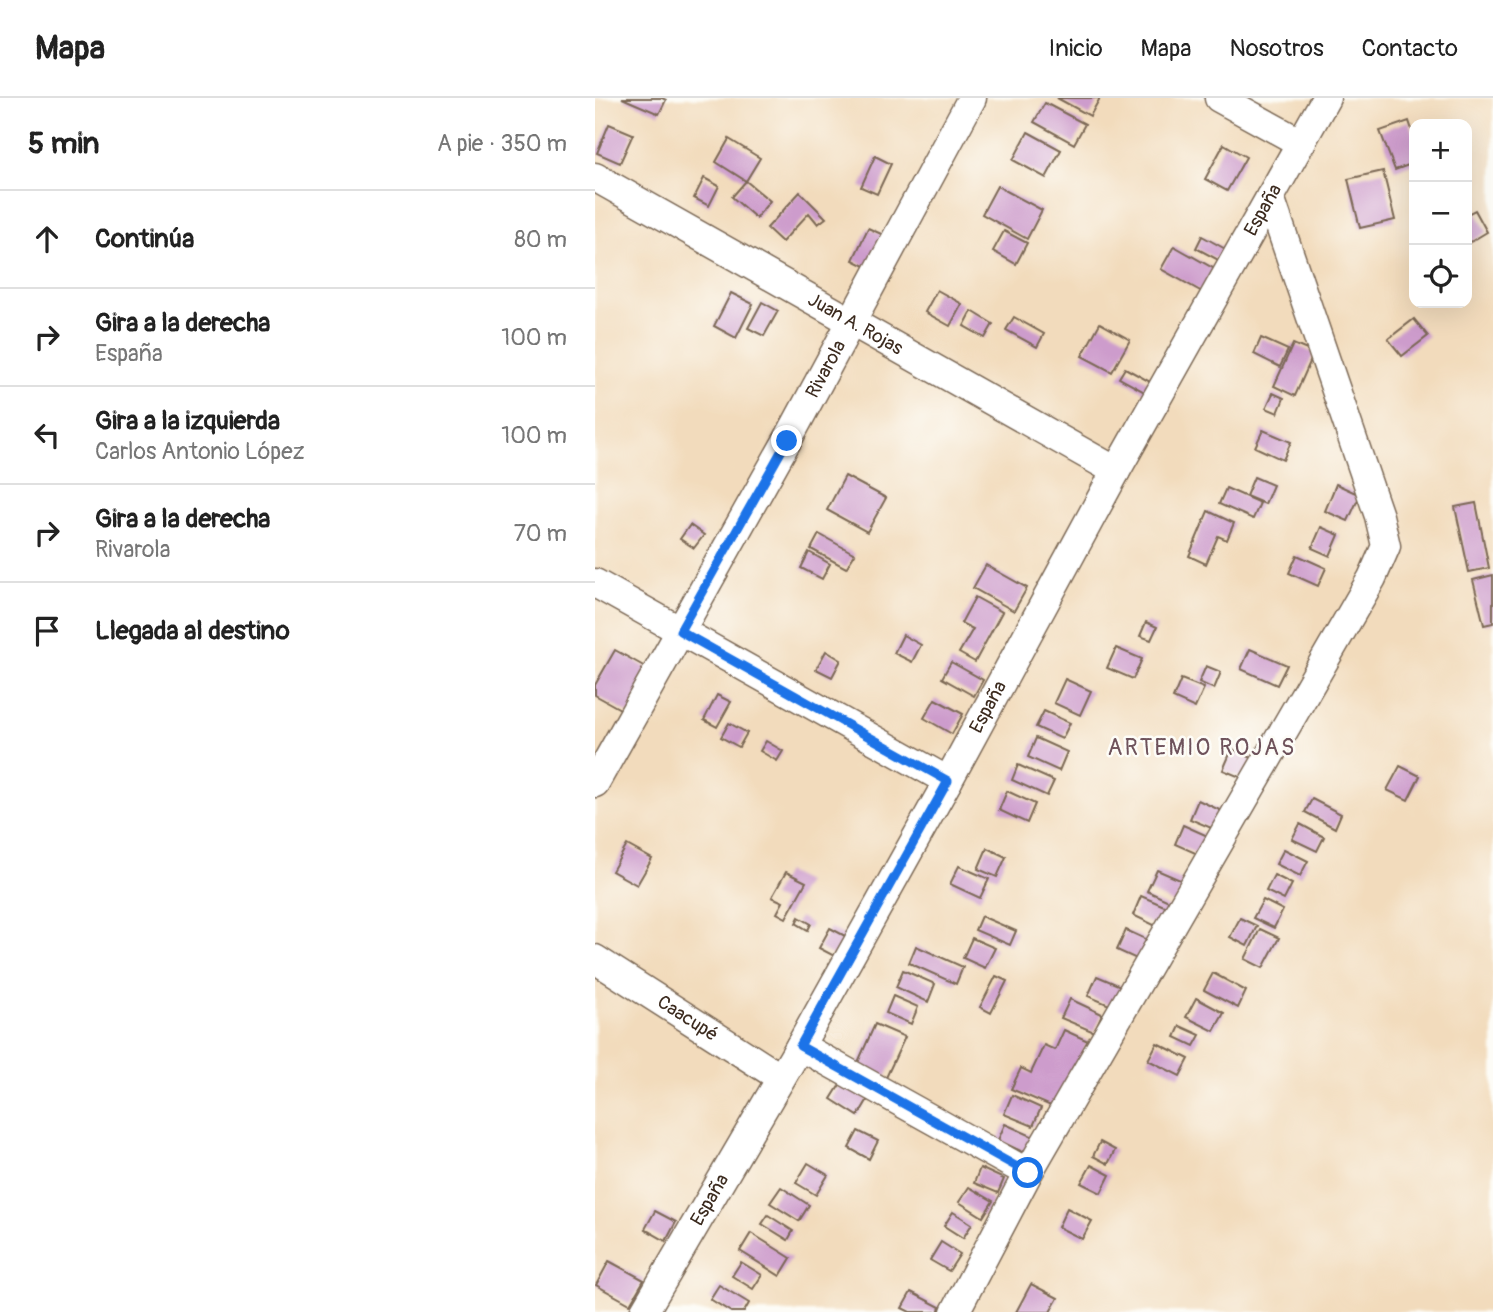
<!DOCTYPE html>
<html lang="es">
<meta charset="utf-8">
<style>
:root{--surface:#fff;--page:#f6f6f6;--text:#222;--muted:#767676;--line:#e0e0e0}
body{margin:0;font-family:Pangolin,sans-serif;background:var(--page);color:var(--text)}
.controls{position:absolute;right:21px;top:21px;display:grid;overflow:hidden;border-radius:14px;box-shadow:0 7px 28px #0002}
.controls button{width:63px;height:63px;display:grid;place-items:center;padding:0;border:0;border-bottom:2px solid var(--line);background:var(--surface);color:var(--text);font:35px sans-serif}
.stop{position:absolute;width:21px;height:21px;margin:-16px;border:5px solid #1a73e8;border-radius:50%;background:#fff}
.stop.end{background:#1a73e8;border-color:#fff;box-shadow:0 2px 7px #0008}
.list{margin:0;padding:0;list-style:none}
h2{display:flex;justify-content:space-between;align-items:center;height:91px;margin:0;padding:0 28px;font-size:30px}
h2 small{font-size:23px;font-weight:400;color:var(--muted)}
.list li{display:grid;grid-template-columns:46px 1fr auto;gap:21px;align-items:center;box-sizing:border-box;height:98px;padding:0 28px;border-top:2px solid var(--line)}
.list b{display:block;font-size:26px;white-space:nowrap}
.list p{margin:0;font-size:23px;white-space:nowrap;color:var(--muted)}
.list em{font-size:23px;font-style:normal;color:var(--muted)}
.icon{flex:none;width:38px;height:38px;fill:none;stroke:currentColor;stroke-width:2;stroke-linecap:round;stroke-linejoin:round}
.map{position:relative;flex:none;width:898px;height:1214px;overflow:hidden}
header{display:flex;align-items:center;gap:42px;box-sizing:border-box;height:98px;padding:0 35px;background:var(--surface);border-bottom:2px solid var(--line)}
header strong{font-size:33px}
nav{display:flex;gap:38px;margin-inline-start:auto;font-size:24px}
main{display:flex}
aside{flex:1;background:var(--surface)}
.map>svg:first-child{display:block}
.building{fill:#cd9ccc}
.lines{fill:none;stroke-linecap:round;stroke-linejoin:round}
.minor-casing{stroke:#7b6855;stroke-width:31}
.minor{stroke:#fff;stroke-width:28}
.route{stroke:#1a73e8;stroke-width:9}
.labels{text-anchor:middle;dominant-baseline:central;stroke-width:5;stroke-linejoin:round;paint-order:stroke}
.street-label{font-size:19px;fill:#3b2a1e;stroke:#fdfcf7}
.quarter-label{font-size:23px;letter-spacing:2px;fill:#6e525b;stroke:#fdfcf7}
</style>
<header>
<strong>Mapa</strong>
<nav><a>Inicio</a><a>Mapa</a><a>Nosotros</a><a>Contacto</a></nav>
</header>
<main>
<aside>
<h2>5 min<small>A pie · 350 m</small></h2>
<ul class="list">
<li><svg class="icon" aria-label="ahead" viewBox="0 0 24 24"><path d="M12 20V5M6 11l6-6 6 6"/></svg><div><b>Continúa</b></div><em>80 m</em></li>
<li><svg class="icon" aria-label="right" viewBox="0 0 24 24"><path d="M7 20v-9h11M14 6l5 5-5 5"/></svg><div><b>Gira a la derecha</b><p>España</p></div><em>100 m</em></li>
<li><svg class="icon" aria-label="left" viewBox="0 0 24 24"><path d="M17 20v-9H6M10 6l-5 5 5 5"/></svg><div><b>Gira a la izquierda</b><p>Carlos Antonio López</p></div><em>100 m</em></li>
<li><svg class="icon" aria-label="right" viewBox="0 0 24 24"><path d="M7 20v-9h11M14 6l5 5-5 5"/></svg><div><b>Gira a la derecha</b><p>Rivarola</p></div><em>70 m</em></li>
<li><svg class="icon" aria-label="arrive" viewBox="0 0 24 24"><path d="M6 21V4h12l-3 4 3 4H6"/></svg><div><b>Llegada al destino</b></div></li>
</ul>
</aside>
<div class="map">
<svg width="898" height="1214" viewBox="0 0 898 1214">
<rect width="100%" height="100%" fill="#fdfcf7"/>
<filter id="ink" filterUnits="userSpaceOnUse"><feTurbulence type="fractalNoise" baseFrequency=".0143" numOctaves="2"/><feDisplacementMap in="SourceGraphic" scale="14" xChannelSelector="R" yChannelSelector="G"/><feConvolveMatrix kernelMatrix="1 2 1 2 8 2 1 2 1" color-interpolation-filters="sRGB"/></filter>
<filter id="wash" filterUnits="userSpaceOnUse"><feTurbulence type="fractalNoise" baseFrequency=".00686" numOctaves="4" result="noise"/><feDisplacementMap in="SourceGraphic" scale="28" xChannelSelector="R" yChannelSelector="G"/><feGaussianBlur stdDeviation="1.57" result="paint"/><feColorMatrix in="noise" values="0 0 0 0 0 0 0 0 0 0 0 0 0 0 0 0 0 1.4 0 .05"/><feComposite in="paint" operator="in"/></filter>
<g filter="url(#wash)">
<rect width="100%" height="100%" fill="#f2dbbc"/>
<g id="blocks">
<g class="building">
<path d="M27,0H67L71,2L64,16Z"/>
<path d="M462,0H505L495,18Z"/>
<path d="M450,5L490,26L479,46L439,24Z"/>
<path d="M814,23L819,38V65L800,72L785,33Z"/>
<path d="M14,26L38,36L25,65L2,55Z"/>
<path d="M433,34L466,52L451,80L418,62Z"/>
<path d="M134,41L165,60L151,83L121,64Z"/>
<path d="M629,46L651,59L632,93L610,81Z"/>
<path d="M280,58L296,66L282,96L266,89Z"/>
<path d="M788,73L800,122L765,130L753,81Z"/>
<path d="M109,80L124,88L114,108L99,100Z"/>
<path d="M151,83L175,103L161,120L137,99Z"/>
<path d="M402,88L447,112L432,141L387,116Z"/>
<path d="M205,94L231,120L223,126L214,115L187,144L172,130Z"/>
<path d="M880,112L892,134L872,146V116Z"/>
<path d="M273,130L293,139L278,172L258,162Z"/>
<path d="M409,133L432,145L421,166L398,153Z"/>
<path d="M607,138L634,153L627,164L601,150Z"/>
<path d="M579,148L630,177L618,200L566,171Z"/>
<path d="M342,192L367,206L355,228L330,214Z"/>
<path d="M136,195L158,206L141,240L119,228Z"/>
<path d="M167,204L183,213L169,238L153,230Z"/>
<path d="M377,213L398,226L390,240L369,228Z"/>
<path d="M419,219L449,236L442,249L411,232Z"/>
<path d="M819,221L833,238L807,258L793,241Z"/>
<path d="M505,225L535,242L517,274L487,258Z"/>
<path d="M666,240L693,252L685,269L659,256Z"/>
<path d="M698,246L719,255L700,298L679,288Z"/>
<path d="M530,270L559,286L553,296L524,280Z"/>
<path d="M678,295L689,300L683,315L671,310Z"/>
<path d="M668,332L696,344L688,362L660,349Z"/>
<path d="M250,378L291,400L272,434L232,412Z"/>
<path d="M659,379L678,387L670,406L651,398Z"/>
<path d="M741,386L765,397L753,423L730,413Z"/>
<path d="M631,390L665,405L658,421L624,406Z"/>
<path d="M881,405L894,470L874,474L860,409Z"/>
<path d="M613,413L639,425L632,442L623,438L611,466L594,458Z"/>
<path d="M95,427L109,437L99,450L85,441Z"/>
<path d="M726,429L744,437L735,458L717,450Z"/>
<path d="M224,436L260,456L251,470L216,451Z"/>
<path d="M214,454L235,466L227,481L206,470Z"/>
<path d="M702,457L731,470L723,488L694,475Z"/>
<path d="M391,467L432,490L419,513L378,490Z"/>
<path d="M898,477V525L889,527L878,482Z"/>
<path d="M380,499L407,514L380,564L364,555L378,531L366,525Z"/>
<path d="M551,524L562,529L556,542L545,538Z"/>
<path d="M308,537L326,547L317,564L299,555Z"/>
<path d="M521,550L547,561L538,581L512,570Z"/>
<path d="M655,551L692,567L682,587L646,571Z"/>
<path d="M20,552L61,575L36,617L0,597V587Z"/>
<path d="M231,553L246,562L237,579L221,571Z"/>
<path d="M356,564L388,582L379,598L347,580Z"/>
<path d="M611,568L626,574L619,591L604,584Z"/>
<path d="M470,581L496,593L485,617L459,605Z"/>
<path d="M586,581L609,590L600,610L578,600Z"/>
<path d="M122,597L136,604L122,629L109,622Z"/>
<path d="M340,601L368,616L357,636L329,620Z"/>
<path d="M449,613L475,625L467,641L441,629Z"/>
<path d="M134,625L152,635L144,649L126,639Z"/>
<path d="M441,640L472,654L464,673L433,659Z"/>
<path d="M171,643L188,653L182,663L165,653Z"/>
<path d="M637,651L666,664L657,684L628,672Z"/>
<path d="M423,667L459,683L452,698L417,682Z"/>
<path d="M805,668L825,678L813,702L792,692Z"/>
<path d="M412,693L440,706L432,725L404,712Z"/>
<path d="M717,701L746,716L740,730L710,714Z"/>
<path d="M603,702L629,714L621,732L595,721Z"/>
<path d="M705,726L729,739L722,753L697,741Z"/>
<path d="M588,727L615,739L607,758L580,746Z"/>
<path d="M32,747L57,761L42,787L17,773Z"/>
<path d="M392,750L411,759L402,779L383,771Z"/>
<path d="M689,751L713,763L705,778L681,766Z"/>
<path d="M364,768L394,781L385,800L355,786Z"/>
<path d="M562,772L590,784L580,806L552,793Z"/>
<path d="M191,774L211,784L191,820L182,815L188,804L177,799Z"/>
<path d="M679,777L697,786L689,802L671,793Z"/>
<path d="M546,798L574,810L565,830L538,817Z"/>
<path d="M668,802L688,812L679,830L658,820Z"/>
<path d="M386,818L421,833L415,847L380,832Z"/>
<path d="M204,819L216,826L213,832L201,825Z"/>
<path d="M645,820L662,828L652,848L635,839Z"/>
<path d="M235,830L252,839L241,859L224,850Z"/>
<path d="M665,831L684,840L668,870L650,861Z"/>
<path d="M531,832L555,843L546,863L522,852Z"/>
<path d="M377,840L400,850L390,870L368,860Z"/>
<path d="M321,848L368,869L361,886L314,865Z"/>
<path d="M308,872L340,886L333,904L301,889Z"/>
<path d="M618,875L651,893L643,910L609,892Z"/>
<path d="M401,878L412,883L396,915L385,909Z"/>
<path d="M502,878L528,889L519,909L493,898Z"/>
<path d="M298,898L323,909L316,926L291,915Z"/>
<path d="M601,900L629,915L619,933L591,919Z"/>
<path d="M475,901L507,916L499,934L466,920Z"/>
<path d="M280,926L310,939L289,984L260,971Z"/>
<path d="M585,928L605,937L599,948L580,939Z"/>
<path d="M469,932L493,943L463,1011L416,991L426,970L436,975L449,947L460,952Z"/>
<path d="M562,945L594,961L585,978L553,962Z"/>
<path d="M246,985L273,1001L263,1018L236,1001Z"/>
<path d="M417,997L446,1010L438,1028L409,1016Z"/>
<path d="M410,1026L439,1039L432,1056L403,1042Z"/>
<path d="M263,1033L283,1043L274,1061L254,1050Z"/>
<path d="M505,1044L520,1052L513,1066L498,1058Z"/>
<path d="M213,1065L233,1077L221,1097L201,1085Z"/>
<path d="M496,1067L515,1077L506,1095L486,1085Z"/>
<path d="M385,1070L409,1081L403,1095L379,1085Z"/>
<path d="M186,1089L214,1107L204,1123L175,1105Z"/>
<path d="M374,1089L398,1103L388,1119L364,1104Z"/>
<path d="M472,1110L497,1123L487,1141L463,1129Z"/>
<path d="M60,1113L81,1124L71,1143L50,1131Z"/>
<path d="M358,1114L377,1126L368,1140L349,1128Z"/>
<path d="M173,1117L198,1133L193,1142L167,1126Z"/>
<path d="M156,1135L196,1160L185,1178L145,1153Z"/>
<path d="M346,1144L365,1156L354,1173L335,1162Z"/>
<path d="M14,1163L49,1182L35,1206L1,1187Z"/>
<path d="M146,1164L167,1177L158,1191L137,1178Z"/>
<path d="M436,1186L463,1200L455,1214H421Z"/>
<path d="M124,1187L154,1205L149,1214H136L115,1201Z"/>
<path d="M316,1194L345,1209L343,1214H315L307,1210Z"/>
</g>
</g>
</g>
<g filter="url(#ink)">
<use href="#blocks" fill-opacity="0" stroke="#7b6855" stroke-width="2"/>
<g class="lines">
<g class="minor-casing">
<g id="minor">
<path d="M624,0L706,45"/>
<path id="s1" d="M0,79L521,373"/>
<path d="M0,485L353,683"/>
<path id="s2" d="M0,685L192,343L377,0"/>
<path id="s3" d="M0,861L186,980"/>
<path d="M205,948L433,1075"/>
<path id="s4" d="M49,1214L205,948L353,683L521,373L731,0"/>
<path d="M360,1214L433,1075L777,480L791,448L784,418L675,99"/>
</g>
</g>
<use href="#minor" class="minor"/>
</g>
</g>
<g class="lines" filter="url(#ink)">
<path class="route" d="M192,343L85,533L353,683L205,948L433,1075"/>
</g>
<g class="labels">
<g class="street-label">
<text stroke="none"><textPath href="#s4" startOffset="1264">España</textPath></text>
<text stroke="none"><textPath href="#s1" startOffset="299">Juan A. Rojas</textPath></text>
<text stroke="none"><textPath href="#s2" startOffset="474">Rivarola</textPath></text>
<text stroke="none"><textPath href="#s4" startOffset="696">España</textPath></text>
<text stroke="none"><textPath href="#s3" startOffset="110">Caacupé</textPath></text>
<text stroke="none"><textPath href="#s4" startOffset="130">España</textPath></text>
</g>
<g class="quarter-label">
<text x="607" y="649">ARTEMIO ROJAS</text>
</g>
</g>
</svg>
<div class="controls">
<button>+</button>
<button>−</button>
<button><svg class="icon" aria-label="locate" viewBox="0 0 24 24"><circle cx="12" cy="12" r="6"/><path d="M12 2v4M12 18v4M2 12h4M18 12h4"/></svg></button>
</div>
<div class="stop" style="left:433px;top:1075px"></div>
<div class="stop end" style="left:192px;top:343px"></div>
</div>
</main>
